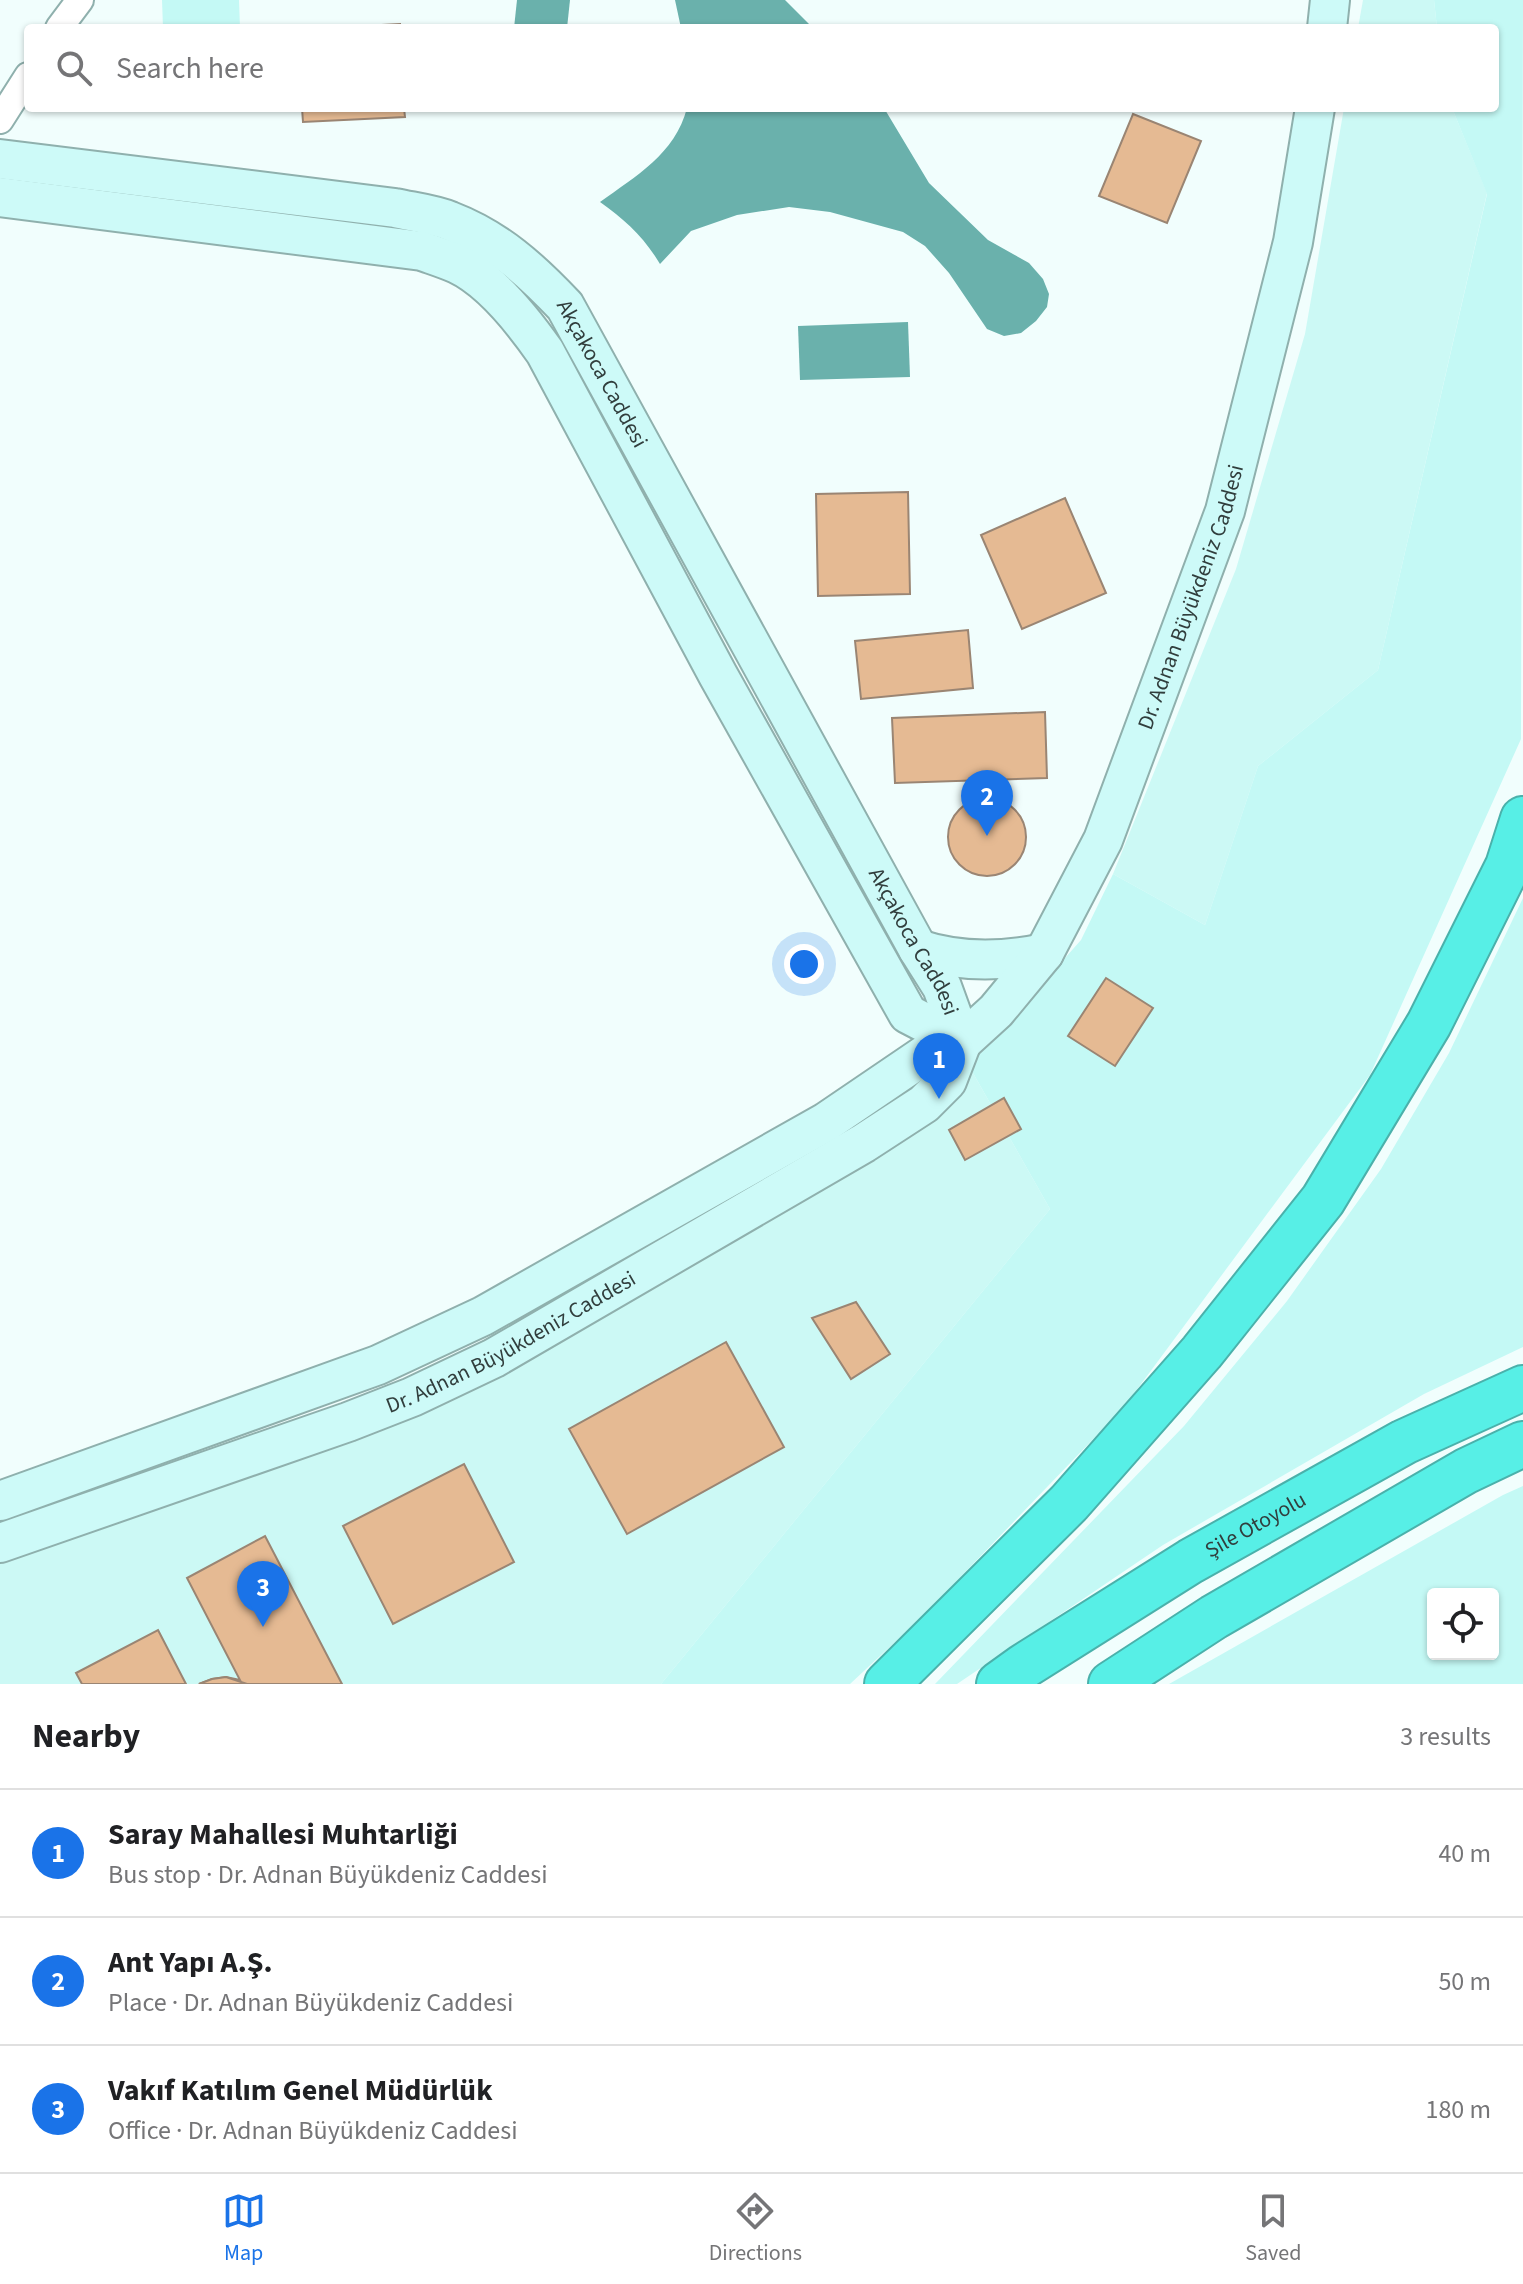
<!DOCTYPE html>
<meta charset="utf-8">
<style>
:root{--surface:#fff;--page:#f6f6f6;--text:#202124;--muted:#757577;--line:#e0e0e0;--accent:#1a73e8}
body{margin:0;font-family:"Source Sans 3",sans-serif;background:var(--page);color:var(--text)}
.controls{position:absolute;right:24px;bottom:24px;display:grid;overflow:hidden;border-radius:8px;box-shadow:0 2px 6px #0004}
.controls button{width:72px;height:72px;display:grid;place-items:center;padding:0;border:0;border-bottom:2px solid var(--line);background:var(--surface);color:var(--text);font:40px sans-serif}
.you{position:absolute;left:804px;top:964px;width:28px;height:28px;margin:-20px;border:6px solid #fff;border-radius:50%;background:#1a73e8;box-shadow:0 0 0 12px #1a73e833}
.badge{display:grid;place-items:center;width:52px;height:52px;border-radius:50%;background:var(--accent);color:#fff;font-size:26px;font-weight:700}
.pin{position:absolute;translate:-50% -66px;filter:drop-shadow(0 2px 4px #0008)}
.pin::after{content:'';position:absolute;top:42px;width:28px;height:24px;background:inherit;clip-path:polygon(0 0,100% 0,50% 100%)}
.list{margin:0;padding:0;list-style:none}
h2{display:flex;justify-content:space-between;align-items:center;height:104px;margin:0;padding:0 32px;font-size:34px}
h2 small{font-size:26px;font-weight:400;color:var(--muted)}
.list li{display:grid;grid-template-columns:52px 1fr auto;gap:24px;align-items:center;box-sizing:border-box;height:128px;padding:0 32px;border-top:2px solid var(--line)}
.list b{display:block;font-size:30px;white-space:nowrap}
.list p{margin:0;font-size:26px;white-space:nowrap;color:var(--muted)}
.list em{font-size:26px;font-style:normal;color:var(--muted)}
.icon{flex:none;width:44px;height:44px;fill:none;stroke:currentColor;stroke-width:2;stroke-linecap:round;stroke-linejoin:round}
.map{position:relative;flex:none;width:1523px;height:1684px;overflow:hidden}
.search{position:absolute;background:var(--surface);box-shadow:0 2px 6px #0004;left:24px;right:24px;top:24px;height:88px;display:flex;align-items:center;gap:20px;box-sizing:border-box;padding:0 28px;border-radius:8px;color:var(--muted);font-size:30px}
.sheet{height:488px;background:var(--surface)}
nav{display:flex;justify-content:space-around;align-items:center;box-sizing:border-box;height:112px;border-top:2px solid var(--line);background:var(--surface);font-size:22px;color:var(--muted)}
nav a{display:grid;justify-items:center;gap:4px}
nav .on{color:var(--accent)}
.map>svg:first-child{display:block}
.built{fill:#ccf9f5}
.green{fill:#c4f9f5;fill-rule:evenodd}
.water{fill:#6ab1ac}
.building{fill:#e5ba93;stroke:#9a8573;stroke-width:2}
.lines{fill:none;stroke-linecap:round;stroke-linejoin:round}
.street-casing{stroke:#8fb0ad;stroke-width:30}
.secondary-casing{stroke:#8fb0ad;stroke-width:42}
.highway-casing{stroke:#4ab1ab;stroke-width:48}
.street{stroke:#fff;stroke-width:26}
.secondary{stroke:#cdfaf8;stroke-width:38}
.highway{stroke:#57efe6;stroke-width:44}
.labels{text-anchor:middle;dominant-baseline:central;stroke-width:6;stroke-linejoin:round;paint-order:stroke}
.street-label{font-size:22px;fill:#313e3d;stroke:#fff}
</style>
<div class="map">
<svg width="1523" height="1684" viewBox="0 0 1523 1684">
<rect width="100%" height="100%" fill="#f1fefd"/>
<g class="built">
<path d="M1363,0H1434L1437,28H1358Z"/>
<path d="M1344,108H1452L1487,193L1378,670L1258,766L1205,925L1113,874L1236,569L1305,334Z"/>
<path d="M969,1066L1050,1209L661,1684H0V1539L390,1407Z"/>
</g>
<g class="green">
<path d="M162,0H239L240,28H163Z"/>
<path d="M1434,0H1523L1521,739L1370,1075L1124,1407L925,1614L850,1684H661L1050,1209L969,1066L1081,940L1113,874L1205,925L1258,766L1378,670L1487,194L1452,108H1495V28H1437Z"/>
<path d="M1523,898V1347L1424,1394L1163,1545L957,1684H935L1184,1426L1287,1301L1381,1169L1449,1053Z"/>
<path d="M1523,1486V1684H1169L1503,1495ZM1433,1594H1493V1654H1433Z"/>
</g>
<g class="water">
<path d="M517,0H570L567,28H514Z"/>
<path d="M675,0H785L813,28H681Z"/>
<path d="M687,108H884L929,183L988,240L1029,263L1043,279L1049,294L1047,307L1036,321L1021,333L1004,336L987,329L949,273L925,246L903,232L830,212L789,207L737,215L691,231L660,264C644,237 625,220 600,202C636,176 675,154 687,108Z"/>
<path d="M908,322L910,377L800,380L798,326Z"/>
</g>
<g class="building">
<path d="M400,24V28H322Z"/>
<path d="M302,108H404L405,117L303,122Z"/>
<path d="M1133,114L1201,141L1167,223L1099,196Z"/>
<path d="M908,492L910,594L818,596L816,494Z"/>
<path d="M1065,498L1106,593L1022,629L981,535Z"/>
<path d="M968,630L973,688L861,699L855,641Z"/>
<path d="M1045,712L1047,778L895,783L892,718Z"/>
<circle cx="987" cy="837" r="39"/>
<path d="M1106,978L1153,1008L1115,1066L1068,1036Z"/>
<path d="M1004,1098L1021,1129L965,1160L949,1130Z"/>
<path d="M856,1302L890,1354L851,1379L812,1318Z"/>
<path d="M726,1342L784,1447L627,1534L569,1429Z"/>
<path d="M464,1464L514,1562L393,1624L343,1526Z"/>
<path d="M265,1536L342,1684H199L212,1679L226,1677L240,1680L187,1578Z"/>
<path d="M158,1630L186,1684H82L76,1673Z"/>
<path d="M226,1677L247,1684H199L212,1679Z"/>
</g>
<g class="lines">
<g class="street-casing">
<g id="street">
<path d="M59,28L80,0"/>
<path d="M0,120L28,76"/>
</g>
</g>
<g class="secondary-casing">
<g id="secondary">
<path d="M1327,28L1330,0"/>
<path id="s1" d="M0,159L395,208C413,212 433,214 450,221C497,239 531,270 565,306L918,949L942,987L962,1042"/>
<path d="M0,197L422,251C433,255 446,259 457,264C491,280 524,322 545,352L718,675L908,1014L962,1042"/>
<path d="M918,949C960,963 1001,962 1044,953"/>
<path id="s2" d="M0,1501L378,1365L483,1316L826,1122L929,1052L962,1042L996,1011L1044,953L1103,840L1225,511L1293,242L1315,108"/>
<path id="s3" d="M0,1543L348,1422L412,1397L494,1358L864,1143L924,1104L947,1081L962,1042"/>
</g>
</g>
<g class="highway-casing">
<g id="highway">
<path d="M887,1684L1069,1503L1202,1352L1323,1200L1429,1024L1508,866L1523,819"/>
<path id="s4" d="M999,1684L1024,1666L1191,1561L1404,1442L1523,1388"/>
<path d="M1111,1684L1214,1617L1466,1471L1523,1444"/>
</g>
</g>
<use href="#street" class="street"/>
<use href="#secondary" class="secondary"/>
<use href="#highway" class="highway"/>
</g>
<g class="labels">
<g class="street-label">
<text stroke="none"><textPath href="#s1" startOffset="676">Akçakoca Caddesi</textPath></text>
<text stroke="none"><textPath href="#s2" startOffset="1578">Dr. Adnan Büyükdeniz Caddesi</textPath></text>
<text stroke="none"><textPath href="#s1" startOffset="1324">Akçakoca Caddesi</textPath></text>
<text stroke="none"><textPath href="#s3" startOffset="550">Dr. Adnan Büyükdeniz Caddesi</textPath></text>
<text stroke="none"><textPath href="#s4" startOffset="302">Şile Otoyolu</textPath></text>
</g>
</g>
</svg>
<div class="controls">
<button><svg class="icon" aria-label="locate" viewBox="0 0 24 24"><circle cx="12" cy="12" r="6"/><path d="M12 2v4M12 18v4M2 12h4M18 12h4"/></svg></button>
</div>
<div class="you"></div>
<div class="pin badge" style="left:939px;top:1099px">1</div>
<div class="pin badge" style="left:987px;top:836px">2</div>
<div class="pin badge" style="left:263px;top:1627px">3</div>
<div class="search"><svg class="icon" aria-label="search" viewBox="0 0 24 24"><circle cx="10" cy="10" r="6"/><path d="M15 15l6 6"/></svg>Search here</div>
</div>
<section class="sheet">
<h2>Nearby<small>3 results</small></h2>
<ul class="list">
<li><span class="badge">1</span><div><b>Saray Mahallesi Muhtarliği</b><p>Bus stop · Dr. Adnan Büyükdeniz Caddesi</p></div><em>40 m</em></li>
<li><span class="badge">2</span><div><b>Ant Yapı A.Ş.</b><p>Place · Dr. Adnan Büyükdeniz Caddesi</p></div><em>50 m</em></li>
<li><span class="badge">3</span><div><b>Vakıf Katılım Genel Müdürlük</b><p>Office · Dr. Adnan Büyükdeniz Caddesi</p></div><em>180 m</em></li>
</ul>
</section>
<nav>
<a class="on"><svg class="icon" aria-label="map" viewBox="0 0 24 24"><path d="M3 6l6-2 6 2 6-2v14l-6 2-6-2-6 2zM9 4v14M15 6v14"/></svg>Map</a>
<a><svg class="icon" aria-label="directions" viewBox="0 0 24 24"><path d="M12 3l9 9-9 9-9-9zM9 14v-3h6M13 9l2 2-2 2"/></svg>Directions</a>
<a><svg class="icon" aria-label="saved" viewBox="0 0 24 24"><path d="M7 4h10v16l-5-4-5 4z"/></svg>Saved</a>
</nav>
